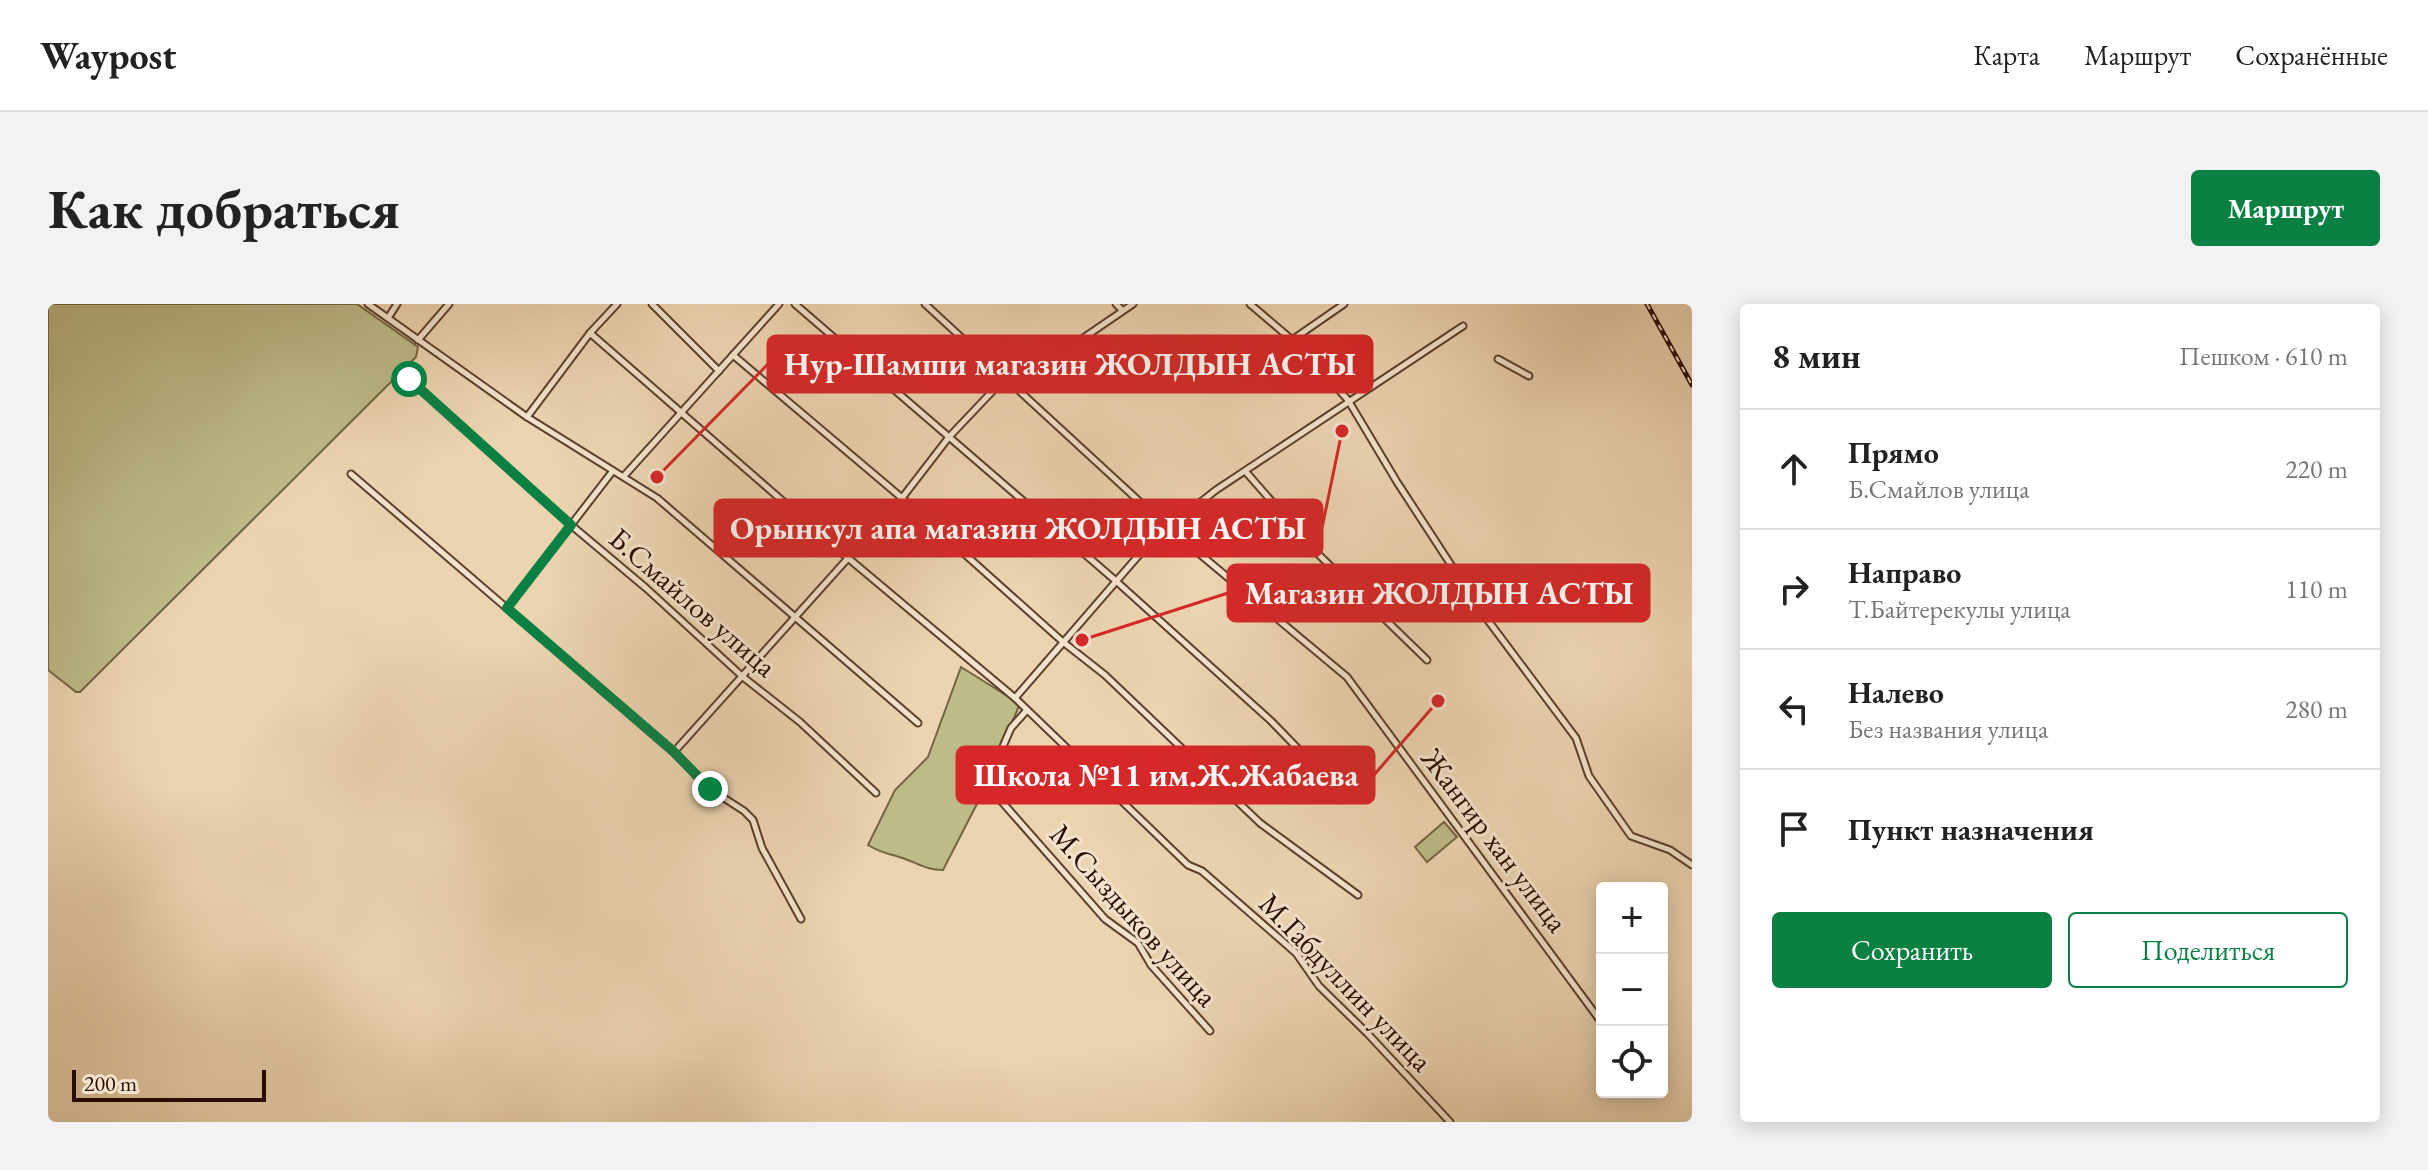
<!DOCTYPE html>
<html lang="ru">
<meta charset="utf-8">
<style>
:root{--surface:#fff;--page:#f2f2f2;--text:#222;--muted:#767676;--line:#e0e0e0;--accent:#0b8043}
body{margin:0;font-family:"EB Garamond",serif;background:var(--page);color:var(--text)}
.controls{position:absolute;right:24px;bottom:24px;display:grid;overflow:hidden;border-radius:8px;box-shadow:0 4px 20px #0003}
.controls button{width:72px;height:72px;display:grid;place-items:center;padding:0;border:0;border-bottom:2px solid var(--line);background:var(--surface);color:var(--text);font:40px sans-serif}
.scale{position:absolute;left:24px;bottom:20px;width:194px;box-sizing:border-box;padding-left:8px;border:4px solid #2b0c00;border-top:0;font-size:22px;line-height:28px;white-space:nowrap;color:#2b0c00;-webkit-text-stroke:6px #f3e3cc;paint-order:stroke}
.stop{position:absolute;width:24px;height:24px;margin:-18px;border:6px solid #0b8043;border-radius:50%;background:#fff}
.stop.end{background:#0b8043;border-color:#fff;box-shadow:0 2px 8px #0008}
.list{margin:0;padding:0;list-style:none}
h2{display:flex;justify-content:space-between;align-items:center;height:104px;margin:0;padding:0 32px;font-size:34px}
h2 small{font-size:26px;font-weight:400;color:var(--muted)}
.list li{display:grid;grid-template-columns:52px 1fr auto;gap:24px;align-items:center;box-sizing:border-box;height:120px;padding:0 32px;border-top:2px solid var(--line)}
.list b{display:block;font-size:30px;white-space:nowrap}
.list p{margin:0;font-size:26px;white-space:nowrap;color:var(--muted)}
.list em{font-size:26px;font-style:normal;color:var(--muted)}
.actions{display:flex;gap:16px;padding:24px 32px}
.actions a{flex:1;padding:18px 0;border:2px solid var(--accent);border-radius:8px;text-align:center;font-size:28px;color:var(--accent)}
.actions .main{background:var(--accent);color:#fff}
.icon{flex:none;width:44px;height:44px;fill:none;stroke:currentColor;stroke-width:2;stroke-linecap:round;stroke-linejoin:round}
.map{position:relative;flex:none;width:1644px;height:818px;overflow:hidden;border-radius:8px}
header{display:flex;align-items:center;gap:48px;box-sizing:border-box;height:112px;padding:0 40px;background:var(--surface);border-bottom:2px solid var(--line)}
header strong{font-size:38px}
nav{display:flex;gap:44px;margin-inline-start:auto;font-size:28px}
.intro{display:flex;align-items:center;justify-content:space-between;box-sizing:border-box;height:192px;padding:0 48px}
h1{margin:0;font-size:56px}
.button{padding:20px 36px;border-radius:8px;background:var(--accent);color:#fff;font-size:28px;font-weight:700}
main{display:flex;gap:48px;padding:0 48px}
aside{flex:1;background:var(--surface);border-radius:8px;box-shadow:0 4px 20px #0003}
.map>svg:first-child{display:block}
.green{fill:#bdbb88;stroke:#746444;stroke-width:2}
.lines{fill:none;stroke-linecap:round;stroke-linejoin:round}
.street-casing{stroke:#5b3e2c;stroke-width:9}
.street{stroke:#f3e3cc;stroke-width:5}
.rail-casing{stroke:#2b0c00;stroke-width:5}
.rail{stroke:#f3e3cc;stroke-width:2;stroke-dasharray:6;stroke-linecap:butt}
.route{stroke:#0b8043;stroke-width:10}
.labels{text-anchor:middle;dominant-baseline:central;stroke-width:6;stroke-linejoin:round;paint-order:stroke}
.street-label{font-size:30px;fill:#2b0c00;stroke:#f3e3cc}
.leader{fill:none;stroke:#d62828;stroke-width:3}
.callout-dot{fill:#d62828;stroke:#f3e3cc;stroke-width:3}
.callout{fill:#d62828;stroke:#d62828;stroke-width:3}
.callout-label{font-size:32px;text-anchor:middle;font-weight:bold;fill:#fff}
</style>
<header>
<strong>Waypost</strong>
<nav><a>Карта</a><a>Маршрут</a><a>Сохранённые</a></nav>
</header>
<div class="intro"><h1>Как добраться</h1><a class="button">Маршрут</a></div>
<main>
<div class="map">
<svg width="1644" height="818" viewBox="0 0 1644 818">
<rect width="100%" height="100%" fill="#ecd4b1"/>
<filter id="stains"><feTurbulence type="fractalNoise" baseFrequency=".0025" numOctaves="4"/><feColorMatrix values="0 0 0 0 .2 0 0 0 0 .09 0 0 0 0 .02 0 0 0 .5 -.17"/></filter>
<radialGradient id="worn" r=".72"><stop offset=".6" stop-color="#630" stop-opacity="0"/><stop offset="1" stop-color="#630" stop-opacity=".3"/></radialGradient>
<g class="green">
<path d="M0,0H309L370,43L368,53L32,388H28L0,366Z"/>
<path d="M913,363L961,393L971,402L933,492L895,566C879,566 871,560 857,555C843,550 832,549 820,541L847,486L880,453Z"/>
<path d="M1396,518L1409,533L1379,558L1367,543Z"/>
</g>
<g class="lines">
<g class="street-casing">
<g id="street">
<path d="M320,0L479,113L609,194L870,419"/>
<path d="M604,0L671,67"/>
<path d="M747,0L1068,277L1223,417L1260,455"/>
<path d="M877,0L1117,221L1299,373L1554,719"/>
<path d="M1068,0L1074,6"/>
<path d="M1202,0L1250,41L1300,96L1349,178L1433,307L1528,434L1541,472L1583,532L1622,546L1644,561"/>
<path d="M340,14L349,0"/>
<path d="M542,29L800,254L967,394L1140,561L1154,567L1248,649L1271,682L1319,729L1402,818"/>
<path d="M370,36L401,0"/>
<path d="M1244,36L1296,0"/>
<path d="M685,51L854,194L1015,338L1057,371L1212,519L1310,591"/>
<path d="M1450,55L1481,72"/>
<path d="M361,75L523,221L598,284L695,373L752,418L828,489"/>
<path d="M965,82L1085,0"/>
<path d="M479,113L542,29L569,0"/>
<path d="M1198,168L1268,248L1379,356"/>
<path d="M303,170L626,448L662,485L696,507L705,516L714,544L753,615"/>
<path d="M576,172L731,0"/>
<path d="M1120,224L1168,186L1415,22"/>
<path d="M459,304L564,168"/>
<path d="M967,394L1117,221"/>
<path d="M979,406L963,424L940,477V482L1057,615L1090,639L1103,661L1162,727"/>
<path d="M626,448L854,194L901,133L956,75"/>
</g>
</g>
<use href="#street" class="street"/>
<g class="rail-casing">
<path id="rail" d="M1599,0L1644,81"/>
</g>
<use href="#rail" class="rail"/>
</g>
<g class="lines">
<path class="route" d="M361,75L523,221L459,304L626,448L662,485"/>
</g>
<g class="labels">
<g class="street-label">
<text transform="translate(645 298) rotate(41)">Б.Смайлов улица</text>
<text transform="translate(1447 536) rotate(53)">Жангир хан улица</text>
<text transform="translate(1086 611) rotate(48)">М.Сыздыков улица</text>
<text transform="translate(1298 678) rotate(46)">М.Габдуллин улица</text>
</g>
</g>
<path class="leader" d="M609 173L720 60M1294 127L1274 224M1034 336L1180 289M1390 397L1326 471"/>
<g class="callout-dot">
<circle cx="609" cy="173" r="8"/>
<circle cx="1294" cy="127" r="8"/>
<circle cx="1034" cy="336" r="8"/>
<circle cx="1390" cy="397" r="8"/>
</g>
<g class="callout">
<rect x="720" y="32" width="604" height="56" rx="8"/>
<rect x="667" y="196" width="607" height="56" rx="8"/>
<rect x="1180" y="261" width="421" height="56" rx="8"/>
<rect x="909" y="443" width="417" height="56" rx="8"/>
</g>
<g class="callout-label">
<text x="1022" y="71">Нур-Шамши магазин ЖОЛДЫН АСТЫ</text>
<text x="970" y="235">Орынкул апа магазин ЖОЛДЫН АСТЫ</text>
<text x="1391" y="300">Магазин ЖОЛДЫН АСТЫ</text>
<text x="1118" y="482">Школа №11 им.Ж.Жабаева</text>
</g>
<rect width="100%" height="100%" filter="url(#stains)"/>
<rect width="100%" height="100%" fill="url(#worn)"/>
</svg>
<div class="controls">
<button>+</button>
<button>−</button>
<button><svg class="icon" aria-label="locate" viewBox="0 0 24 24"><circle cx="12" cy="12" r="6"/><path d="M12 2v4M12 18v4M2 12h4M18 12h4"/></svg></button>
</div>
<div class="scale">200 m</div>
<div class="stop" style="left:361px;top:75px"></div>
<div class="stop end" style="left:662px;top:485px"></div>
</div>
<aside>
<h2>8 мин<small>Пешком · 610 m</small></h2>
<ul class="list">
<li><svg class="icon" aria-label="ahead" viewBox="0 0 24 24"><path d="M12 20V5M6 11l6-6 6 6"/></svg><div><b>Прямо</b><p>Б.Смайлов улица</p></div><em>220 m</em></li>
<li><svg class="icon" aria-label="right" viewBox="0 0 24 24"><path d="M7 20v-9h11M14 6l5 5-5 5"/></svg><div><b>Направо</b><p>Т.Байтерекулы улица</p></div><em>110 m</em></li>
<li><svg class="icon" aria-label="left" viewBox="0 0 24 24"><path d="M17 20v-9H6M10 6l-5 5 5 5"/></svg><div><b>Налево</b><p>Без названия улица</p></div><em>280 m</em></li>
<li><svg class="icon" aria-label="arrive" viewBox="0 0 24 24"><path d="M6 21V4h12l-3 4 3 4H6"/></svg><div><b>Пункт назначения</b></div></li>
</ul>
<div class="actions"><a class="main">Сохранить</a><a>Поделиться</a></div>
</aside>
</main>
